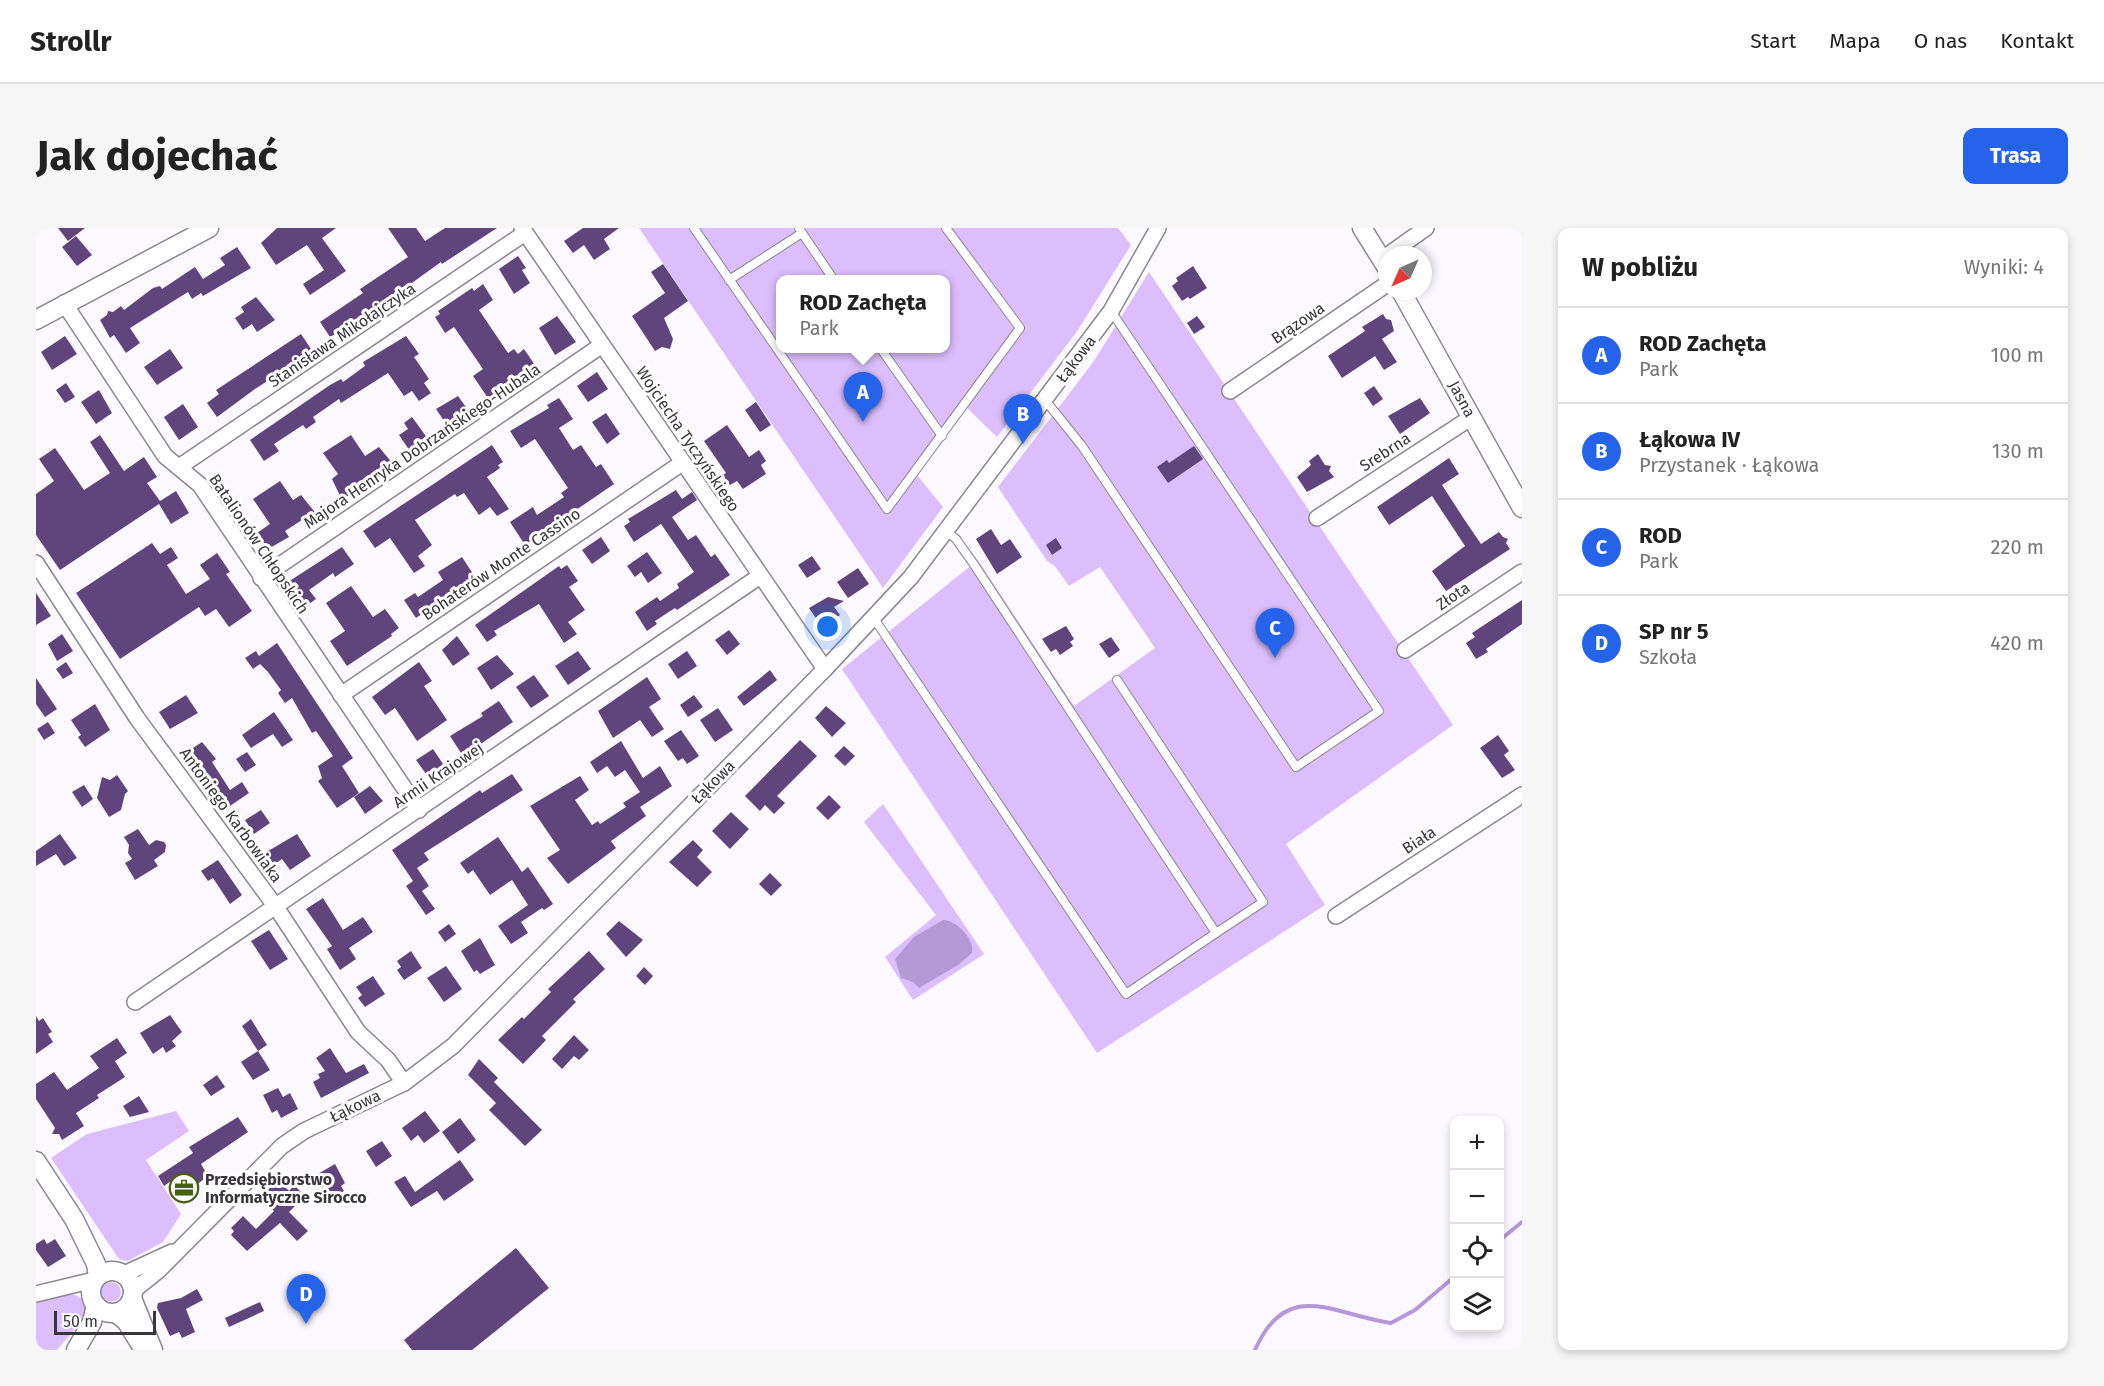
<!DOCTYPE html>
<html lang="pl">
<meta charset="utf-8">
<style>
:root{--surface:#fff;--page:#f6f6f6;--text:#222;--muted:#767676;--line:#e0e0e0;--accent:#2563eb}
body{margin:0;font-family:"Fira Sans",sans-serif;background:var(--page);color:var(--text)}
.controls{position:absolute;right:18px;bottom:18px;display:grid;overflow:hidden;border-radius:12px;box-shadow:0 3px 9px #0003}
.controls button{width:54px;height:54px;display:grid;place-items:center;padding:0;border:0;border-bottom:2px solid var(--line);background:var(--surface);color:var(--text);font:30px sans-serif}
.compass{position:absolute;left:1342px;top:18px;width:54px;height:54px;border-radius:50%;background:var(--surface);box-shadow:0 3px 9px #0003;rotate:225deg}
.scale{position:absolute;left:18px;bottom:15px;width:102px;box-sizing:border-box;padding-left:6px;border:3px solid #38363a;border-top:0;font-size:16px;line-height:21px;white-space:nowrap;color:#38363a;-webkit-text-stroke:4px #fff;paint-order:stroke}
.you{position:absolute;left:792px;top:399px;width:21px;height:21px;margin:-15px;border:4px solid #fff;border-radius:50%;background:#1a73e8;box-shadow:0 0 0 9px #1a73e833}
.badge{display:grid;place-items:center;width:39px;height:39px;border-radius:50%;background:var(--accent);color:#fff;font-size:20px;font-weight:700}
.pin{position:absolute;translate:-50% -50px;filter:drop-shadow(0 2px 3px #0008)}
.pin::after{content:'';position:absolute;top:32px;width:21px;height:18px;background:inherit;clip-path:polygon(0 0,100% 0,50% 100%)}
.popup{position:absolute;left:740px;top:47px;width:174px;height:78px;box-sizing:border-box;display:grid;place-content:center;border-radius:12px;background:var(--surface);filter:drop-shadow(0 2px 4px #0005);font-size:20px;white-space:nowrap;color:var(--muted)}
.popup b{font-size:22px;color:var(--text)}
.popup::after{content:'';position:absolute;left:50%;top:100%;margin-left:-12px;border:12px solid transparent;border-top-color:var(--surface)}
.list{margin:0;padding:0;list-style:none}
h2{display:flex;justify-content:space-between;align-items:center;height:78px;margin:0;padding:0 24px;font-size:26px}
h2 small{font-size:20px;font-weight:400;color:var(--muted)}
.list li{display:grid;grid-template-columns:39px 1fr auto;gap:18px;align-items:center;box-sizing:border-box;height:96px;padding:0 24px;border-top:2px solid var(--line)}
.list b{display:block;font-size:22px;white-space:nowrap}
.list p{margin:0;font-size:20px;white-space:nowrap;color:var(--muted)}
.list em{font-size:20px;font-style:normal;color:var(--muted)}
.icon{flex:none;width:33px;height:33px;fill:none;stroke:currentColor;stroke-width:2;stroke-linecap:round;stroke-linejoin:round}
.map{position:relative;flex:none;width:1486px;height:1122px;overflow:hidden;border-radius:12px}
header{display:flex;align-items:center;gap:36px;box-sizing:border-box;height:84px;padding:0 30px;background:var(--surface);border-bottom:2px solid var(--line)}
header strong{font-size:28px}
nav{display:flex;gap:33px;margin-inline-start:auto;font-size:21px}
.intro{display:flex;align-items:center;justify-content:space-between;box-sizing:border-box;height:144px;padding:0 36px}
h1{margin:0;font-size:42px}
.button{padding:15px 27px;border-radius:12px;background:var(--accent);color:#fff;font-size:21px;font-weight:700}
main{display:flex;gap:36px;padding:0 36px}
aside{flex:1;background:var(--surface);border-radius:12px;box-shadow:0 3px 9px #0003}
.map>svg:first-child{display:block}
.green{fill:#dcbefc;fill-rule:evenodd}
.water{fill:#b598d6}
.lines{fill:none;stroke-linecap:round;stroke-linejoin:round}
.stream{stroke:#b598d6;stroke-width:4}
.building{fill:#60447c}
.service-casing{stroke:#8b8791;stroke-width:10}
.minor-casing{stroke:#8b8791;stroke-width:18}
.tertiary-casing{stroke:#8b8791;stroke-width:21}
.service{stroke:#fff;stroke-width:8}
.minor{stroke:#fff;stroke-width:15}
.tertiary{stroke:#fff;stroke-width:18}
.labels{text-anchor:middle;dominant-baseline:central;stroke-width:6;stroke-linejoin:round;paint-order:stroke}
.street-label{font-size:16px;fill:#38363a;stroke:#fff}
.poi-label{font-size:16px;font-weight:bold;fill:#38363a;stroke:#fff;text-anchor:start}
</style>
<header>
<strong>Strollr</strong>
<nav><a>Start</a><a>Mapa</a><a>O nas</a><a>Kontakt</a></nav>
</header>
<div class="intro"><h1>Jak dojechać</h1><a class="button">Trasa</a></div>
<main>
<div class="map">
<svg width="1486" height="1122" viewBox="0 0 1486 1122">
<rect width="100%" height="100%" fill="#fbf8ff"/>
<g class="green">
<path d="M603,0H1082L1095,17L1042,102L961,209L931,180L881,247L907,279L847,360ZM744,52H910V121H744Z"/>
<path d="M1113,44L1417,497L1250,616L1289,677L1061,825L806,441L942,332L1038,478L1119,420L1064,339L1033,358L1019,338L1011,333L962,259L1058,133Z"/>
<path d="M847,576L948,726L877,772L849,729L900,687L828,594Z"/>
<path d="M140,883L153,903L110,932L145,986L127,1014L92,1033L83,1031L15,930L51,906Z"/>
<circle cx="75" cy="1064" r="10"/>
<path d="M32,1065C45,1068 53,1073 52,1088L48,1086L40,1100L21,1122H0V1071Z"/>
</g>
<path class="water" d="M907,692C920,692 939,711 936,725L922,737L883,760L877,754L865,750L859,731L878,709Z"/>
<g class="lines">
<g class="stream">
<path d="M1464,1012L1486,994"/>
<path d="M1219,1122C1251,1049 1298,1087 1355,1095L1379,1082L1418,1049"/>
</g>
</g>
<g class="building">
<path d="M22,0H49L32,13Z"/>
<path d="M241,0H300L286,10L310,43L274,67L267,56L288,42L271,17L240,37L225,15Z"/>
<path d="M352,0H380L389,13L409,0H461L406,36L405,34L341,80L340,78L302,107L301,105L294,109L284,94L327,65L324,61L372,29Z"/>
<path d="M547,0H583L568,11L574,21L558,32L548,17L537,25L528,13Z"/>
<path d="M40,8L56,27L41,38L26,19Z"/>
<path d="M201,19L215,40L167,68L165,65L156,71L152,64L94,100L104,115L90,125L78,107L74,110L64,92L71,87L72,83L77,84L85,78L88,82L117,60L124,58L126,61L159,39L167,51L189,37L184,30Z"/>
<path d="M482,28L490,40L486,42L494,55L478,66L463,41Z"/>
<path d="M627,36L652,73L628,90L637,111L634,121L626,119L619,123L596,88L629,65L615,44Z"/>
<path d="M1157,38L1171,60L1154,71L1152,69L1146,73L1136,58L1142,53L1140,50Z"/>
<path d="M447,56L457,72L443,82L472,125L478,121L482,126L488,121L501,140L454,173L437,148L447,141L418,99L409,105L399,89L404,86L402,83L436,60L438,63Z"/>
<path d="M220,69L239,92L221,104L216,96L207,102L199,90L208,84L205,79Z"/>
<path d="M1347,86L1350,91L1355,92L1358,103L1346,111L1361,134L1348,142L1339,128L1306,150L1292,128L1329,103L1326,99Z"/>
<path d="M521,88L540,114L519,127L503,100Z"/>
<path d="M1161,88L1169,99L1158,106L1151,95Z"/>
<path d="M265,106L277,124L219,161L181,189L171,175L183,166L180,162Z"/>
<path d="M29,108L41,126L16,142L5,124Z"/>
<path d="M370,108L383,126L378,129L393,151L388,155L395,165L383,173L376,163L368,168L352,145L305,175L303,171L277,189L280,194L270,201L267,197L238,216L243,223L228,233L214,212L294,157L305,151L307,154L329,138L327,134Z"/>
<path d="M134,121L147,140L121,157L108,139Z"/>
<path d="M561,144L572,161L552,174L541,158Z"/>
<path d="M30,155L39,169L29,175L20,162Z"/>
<path d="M1338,158L1347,171L1337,178L1328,165Z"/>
<path d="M63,162L76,185L60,196L45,174Z"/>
<path d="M422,168L435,186L412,199L400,181Z"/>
<path d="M523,170L537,191L523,200L537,222L545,217L560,239L565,236L578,256L489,317L474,294L497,279L501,287L528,269L525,265L532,260L499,211L485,220L474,203L513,180L511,177Z"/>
<path d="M1384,170L1394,185L1364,206L1352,188Z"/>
<path d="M720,174L735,197L724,204L709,182Z"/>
<path d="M147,176L162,199L143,212L128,189Z"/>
<path d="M570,185L584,206L571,216L556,194Z"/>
<path d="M376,189L392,211L376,226L363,207L372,201L368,195Z"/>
<path d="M691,197L713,229L723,222L730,233L725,237L730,246L707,261L701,253L694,257L687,247L690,245L668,213Z"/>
<path d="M64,207L88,243L108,229L121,249L111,255L124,273L140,263L153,285L135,296L123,276L24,342L0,307V266L18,253L3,231L19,220L48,262L74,245L54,214Z"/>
<path d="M315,207L329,228L343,219L357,236L306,272L296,251L302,246L287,225Z"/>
<path d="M456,217L467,234L462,237L464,240L451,249L473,281L461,288L454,279L443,287L428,265L421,269L419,266L379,292L396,317L382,328L389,338L378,345L354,310L339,320L327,303Z"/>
<path d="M1158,218L1167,231L1132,255L1121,239L1131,232L1133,235Z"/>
<path d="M1282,226L1289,237L1295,238L1293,243L1298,249L1271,264L1261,249L1275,237L1273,233Z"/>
<path d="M1413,230L1423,246L1406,257L1428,291L1445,316L1463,304L1467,309L1472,311L1470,315L1474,321L1410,363L1396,343L1429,318L1396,268L1353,297L1341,279Z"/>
<path d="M244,253L257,272L265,267L282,288L273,295L269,290L249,303L253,309L232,321L221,305L234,296L217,271Z"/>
<path d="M640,262L646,271L656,264L661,272L636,289L652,312L660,307L675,329L679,326L694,347L641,382L639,380L619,393L621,396L611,403L599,384L621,369L624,373L643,360L641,356L658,344L625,296L598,314L588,298L594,294L592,291Z"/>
<path d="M955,301L965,317L974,311L986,329L961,346L940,311Z"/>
<path d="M565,309L574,323L556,336L546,322Z"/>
<path d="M1020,310L1026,320L1016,327L1010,317Z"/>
<path d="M116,315L124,326L135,319L142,330L131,337L150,366L174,351L164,337L181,325L194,344L190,346L216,383L193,399L180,381L169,388L163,379L84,431L40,365Z"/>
<path d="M306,319L318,336L299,349L297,345L273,362L280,371L269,379L252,354Z"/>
<path d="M611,324L626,345L612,355L605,344L599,349L591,338Z"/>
<path d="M776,328L785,341L771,350L762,337Z"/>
<path d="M426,329L439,349L380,390L368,372L379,365L382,369L407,352L402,344Z"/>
<path d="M531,337L542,353L533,359L549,382L532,394L541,406L528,415L503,376L458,403L461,407L451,414L439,397L523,338L525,341Z"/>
<path d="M822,340L833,356L812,370L801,354Z"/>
<path d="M315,358L337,389L349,381L363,400L355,406L356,408L311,438L294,413L309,403L290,375Z"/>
<path d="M0,365L15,388L0,397Z"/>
<path d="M792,369L808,373L798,379L804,387L786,399L773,380Z"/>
<path d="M1486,372V396L1450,421L1452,424L1440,431L1430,415L1439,409L1436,405Z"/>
<path d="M1030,398L1038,411L1034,414L1037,418L1024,427L1020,421L1015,424L1006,411Z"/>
<path d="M693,402L704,416L691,427L679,412Z"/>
<path d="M26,406L37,423L21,433L12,416Z"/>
<path d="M421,408L434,426L417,438L406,422Z"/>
<path d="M1075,409L1084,422L1073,430L1063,416Z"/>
<path d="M241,415L317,530L306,538L323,565L301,580L282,553L286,550L282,538L297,528L280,503L276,505L256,470L249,475L242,465L245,462L232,444L224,436L217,441L209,430L220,423L223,428Z"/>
<path d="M542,423L555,441L532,457L519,438Z"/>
<path d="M651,423L661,438L642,451L632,436Z"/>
<path d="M461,427L478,446L455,462L441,440Z"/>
<path d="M30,434L37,445L27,451L20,441Z"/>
<path d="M383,434L396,453L388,458L411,492L381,513L359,480L349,487L336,469Z"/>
<path d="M734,442L741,452L708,478L701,469Z"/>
<path d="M498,447L513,468L495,480L480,459Z"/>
<path d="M611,449L625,471L613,479L628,501L616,509L604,492L577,510L562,483Z"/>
<path d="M0,450L21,481L9,489L0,476Z"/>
<path d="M150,467L162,485L134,501L123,484Z"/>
<path d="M658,467L667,479L652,489L644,477Z"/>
<path d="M463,473L477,494L427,528L414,508L447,488L445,485Z"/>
<path d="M59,476L74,502L49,519L42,509L45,507L35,492Z"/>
<path d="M790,478L810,495L796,509L779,490Z"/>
<path d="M682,480L697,502L679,514L664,492Z"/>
<path d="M238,484L257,512L246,519L237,506L215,520L206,507Z"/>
<path d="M12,494L19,505L8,512L1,501Z"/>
<path d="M645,502L663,528L651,536L647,530L642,533L628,513Z"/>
<path d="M1462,507L1473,523L1468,527L1479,542L1466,550L1444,520Z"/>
<path d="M764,512L781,528L741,568L749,575L738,586L729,577L724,583L709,568Z"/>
<path d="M585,513L607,550L624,538L636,558L604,579L610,588L575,613L580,620L532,656L511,630L524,622L494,578L544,548L553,562L539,572L556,597L562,593L564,596L590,579L587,575L604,564L589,542L579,549L571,538L561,545L554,534Z"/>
<path d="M166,514L180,531L176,534L194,562L206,554L213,565L188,582L171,560L174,558L151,524Z"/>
<path d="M808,518L819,528L809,538L798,528Z"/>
<path d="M397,521L407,536L393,550L380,532Z"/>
<path d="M211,524L220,537L209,544L200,531Z"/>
<path d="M476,546L487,562L388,625L393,632L381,640L393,658L386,663L399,681L390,687L370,658L377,653L356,622L444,562L446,565Z"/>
<path d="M81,547L92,563L89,566L85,582L73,589L61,570L66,549L74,552Z"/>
<path d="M48,557L57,571L46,579L36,564Z"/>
<path d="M334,558L347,573L329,586L318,569Z"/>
<path d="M793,567L805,579L792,592L780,580Z"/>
<path d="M225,582L234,595L218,606L209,592Z"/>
<path d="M695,584L713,601L694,621L676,603Z"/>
<path d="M102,601L113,617L120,612L128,614L130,617L129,624L118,632L122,638L99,652L89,635L96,631L92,625L93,617L88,609Z"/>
<path d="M24,606L41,630L28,638L20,626L0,638V623Z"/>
<path d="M261,606L275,628L254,642L246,631L236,638L227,626Z"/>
<path d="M462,609L486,644L492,639L517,676L508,682L506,680L485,694L492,705L475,716L462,698L492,677L476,652L454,667L437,642L432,646L424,635Z"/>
<path d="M657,612L667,622L661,629L676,644L661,659L633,634Z"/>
<path d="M182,632L206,667L194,676L177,650L172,653L165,643Z"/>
<path d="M734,645L746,657L735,668L723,656Z"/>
<path d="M287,670L307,702L327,689L337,704L313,720L320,731L304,742L291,721L296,718L270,681Z"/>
<path d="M583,693L607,712L590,729L570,706Z"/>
<path d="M413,696L420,706L409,714L402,704Z"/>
<path d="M233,702L252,731L234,742L215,713Z"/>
<path d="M444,710L459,737L444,746L441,742L438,744L425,723Z"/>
<path d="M375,723L386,740L368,752L361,742L365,739L361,733Z"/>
<path d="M553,723L569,741L537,771L540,774L506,808L510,812L487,836L462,812L486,789L488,791L515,764L512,761Z"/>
<path d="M410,738L426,761L408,774L391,750Z"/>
<path d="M608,739L617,748L609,757L600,748Z"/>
<path d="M337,748L349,766L329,779L322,770L326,767L320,759Z"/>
<path d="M134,787L146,804L136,813L140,818L130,825L127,819L117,826L104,805Z"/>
<path d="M0,788L3,793L7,790L16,804L12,806L17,814L0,826Z"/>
<path d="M215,791L231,817L222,823L206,798Z"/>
<path d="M538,807L553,822L543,832L538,828L526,841L516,831Z"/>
<path d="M81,810L91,825L79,833L89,849L61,867L63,870L40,885L48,898L26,912L23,906H16L19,900L0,871V856L18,844L31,862L63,840L54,828Z"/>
<path d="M294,820L310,845L328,836L333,845L285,870L277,854L284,850L282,846L289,843L280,830Z"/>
<path d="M222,823L234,842L217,852L205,834Z"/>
<path d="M443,831L462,850L458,854L506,902L489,918L453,882L460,875L432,847Z"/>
<path d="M181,847L189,859L175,868L167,857Z"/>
<path d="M242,860L247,869L254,865L262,881L245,890L241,882L236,885L227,867Z"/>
<path d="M103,868L113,884L94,889L87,878Z"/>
<path d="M389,883L404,903L388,915L382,907L375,913L366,900Z"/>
<path d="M202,889L212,904L165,936L172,948L146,968L135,953L128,958L122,948L157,925L153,919Z"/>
<path d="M424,890L440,912L422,926L406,904Z"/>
<path d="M346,913L356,928L340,939L330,923Z"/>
<path d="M424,932L438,952L408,973L401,963L375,979L358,954L369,948L379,964Z"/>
<path d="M299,936L309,955L305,958L308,963L291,972L280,947Z"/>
<path d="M242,952L253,963L258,957L269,968L253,984L272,1003L261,1013L244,995L211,1023L195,1007L198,1003L195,1000L207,988L220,1001L238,983L225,969Z"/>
<path d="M8,1011L11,1016L19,1011L30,1028L12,1039L0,1022V1016Z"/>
<path d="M480,1020L513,1060L436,1122H376L368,1112Z"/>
<path d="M161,1061L167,1072L150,1081L159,1104L146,1110L143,1104L134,1108L121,1080L122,1075L145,1070Z"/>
<path d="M224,1074L228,1083L193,1099L189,1090Z"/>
</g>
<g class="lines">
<g class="service-casing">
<g id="service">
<path d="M658,0L851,281L984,100L910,0"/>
<path d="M766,5L798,52"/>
<path d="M693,52L766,5L763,0"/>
<path d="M845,121L906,208"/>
<path d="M1009,172L1046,218L1260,539L1343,483L1075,83"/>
<path d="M837,389L1090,766L1180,705L937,335L920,311L910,303"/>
<path d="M1081,452L1227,674L1180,705"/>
</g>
</g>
<g class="minor-casing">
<g id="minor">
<path d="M486,0L789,441"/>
<path d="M1352,27L1390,0"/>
<path d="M28,75L129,228L164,257L383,582"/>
<path d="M1194,163L1351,56"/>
<path d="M143,239L489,5"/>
<path d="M1281,290L1436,189"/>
<path d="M0,335L101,490L240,679L322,804L352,832L368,855"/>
<path d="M225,350L566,117"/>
<path d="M1369,422L1486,344"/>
<path d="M305,467L646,235"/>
<path d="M1300,688L1486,567"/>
<path d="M99,774L724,348"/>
<path d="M88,1046L136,1024"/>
<path d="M97,1063L122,1043L246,918L268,903L368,855L417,818L789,441L875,349L1075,83L1122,0"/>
<path d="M0,1066L58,1052"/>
</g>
</g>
<g class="tertiary-casing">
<g id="tertiary">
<path d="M1326,0L1351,40"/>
<path d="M1365,63L1486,280"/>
<path d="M0,92L173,0"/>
<path d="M0,933L38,991L60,1036L62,1048"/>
<circle cx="76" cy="1064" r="21"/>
<path d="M96,1070L117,1122"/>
<path d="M80,1085L90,1093L108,1122"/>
<path d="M40,1122L56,1094L60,1077"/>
</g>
</g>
<use href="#service" class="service"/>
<use href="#minor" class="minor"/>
<use href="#tertiary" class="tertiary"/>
</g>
<defs>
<g id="office-ring" transform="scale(1.5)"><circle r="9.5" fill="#fff" stroke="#47600e" stroke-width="1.5"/><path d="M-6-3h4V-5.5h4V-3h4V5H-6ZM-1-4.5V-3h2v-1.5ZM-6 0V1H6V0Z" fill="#47600e"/></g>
</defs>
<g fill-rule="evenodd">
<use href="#office-ring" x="148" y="960"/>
</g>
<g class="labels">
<g class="street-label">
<text transform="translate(1262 95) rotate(-34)">Brązowa</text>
<text transform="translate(306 107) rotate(-34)">Stanisława Mikołajczyka</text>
<text transform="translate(1040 131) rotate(-53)">Łąkowa</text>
<text transform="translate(1426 171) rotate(62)">Jasna</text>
<text transform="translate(652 211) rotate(56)">Wojciecha Tyczyńskiego</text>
<text transform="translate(386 218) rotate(-34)">Majora Henryka Dobrzańskiego-Hubala</text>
<text transform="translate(1349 224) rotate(-33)">Srebrna</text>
<text transform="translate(223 316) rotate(56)">Batalionów Chłopskich</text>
<text transform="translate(465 336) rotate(-34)">Bohaterów Monte Cassino</text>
<text transform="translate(1417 368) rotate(-34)">Złota</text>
<text transform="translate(402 547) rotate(-34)">Armii Krajowej</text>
<text transform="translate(677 554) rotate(-45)">Łąkowa</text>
<text transform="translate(195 587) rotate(54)">Antoniego Karbowiaka</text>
<text transform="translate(1383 612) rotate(-33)">Biała</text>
<text transform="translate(319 878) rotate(-26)">Łąkowa</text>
</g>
<g class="poi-label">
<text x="169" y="951">Przedsiębiorstwo<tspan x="169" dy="18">Informatyczne Sirocco</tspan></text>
</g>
</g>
</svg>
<div class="controls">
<button>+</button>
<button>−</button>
<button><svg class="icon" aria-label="locate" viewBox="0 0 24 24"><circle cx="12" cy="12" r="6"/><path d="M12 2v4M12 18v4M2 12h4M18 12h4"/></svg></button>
<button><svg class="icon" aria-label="layers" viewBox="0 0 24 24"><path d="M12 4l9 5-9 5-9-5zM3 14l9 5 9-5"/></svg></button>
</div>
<svg class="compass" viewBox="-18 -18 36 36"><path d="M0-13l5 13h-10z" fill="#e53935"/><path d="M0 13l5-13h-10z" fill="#767676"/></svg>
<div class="scale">50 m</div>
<div class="you"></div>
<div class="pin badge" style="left:827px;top:194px">A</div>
<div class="popup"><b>ROD Zachęta</b>Park</div>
<div class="pin badge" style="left:987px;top:216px">B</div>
<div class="pin badge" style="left:1239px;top:430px">C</div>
<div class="pin badge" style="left:270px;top:1096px">D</div>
</div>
<aside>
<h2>W pobliżu<small>Wyniki: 4</small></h2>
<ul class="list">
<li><span class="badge">A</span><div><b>ROD Zachęta</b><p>Park</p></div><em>100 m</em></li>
<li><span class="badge">B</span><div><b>Łąkowa IV</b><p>Przystanek · Łąkowa</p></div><em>130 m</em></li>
<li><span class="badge">C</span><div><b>ROD</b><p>Park</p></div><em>220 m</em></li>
<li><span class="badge">D</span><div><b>SP nr 5</b><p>Szkoła</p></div><em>420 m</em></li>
</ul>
</aside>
</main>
